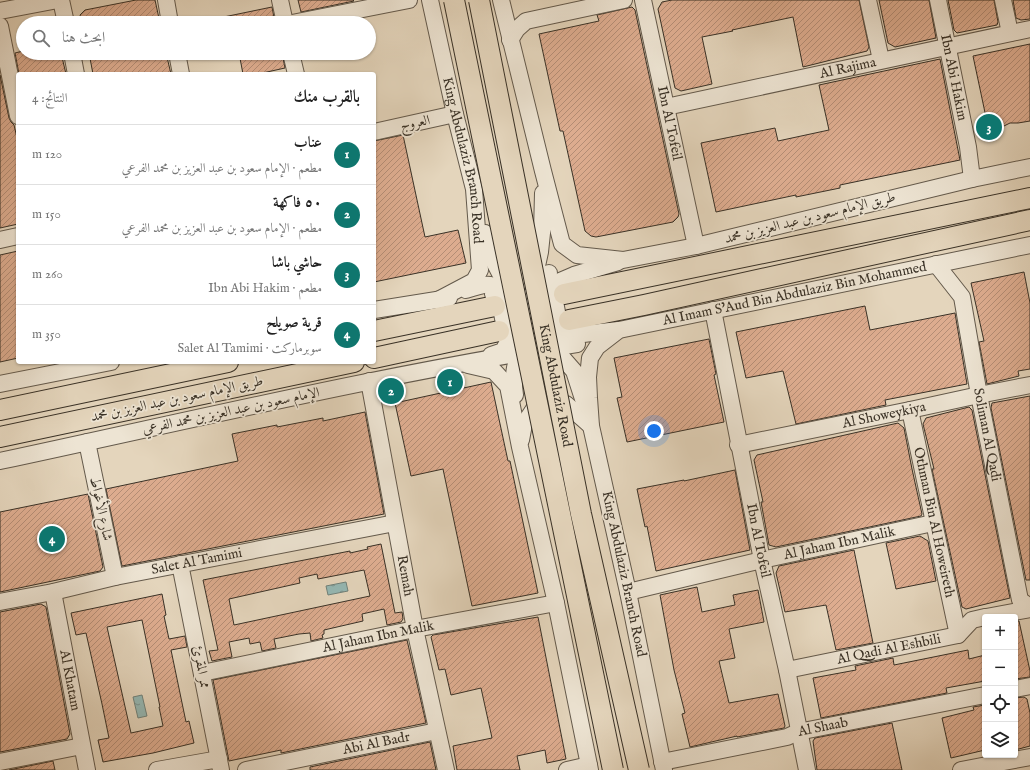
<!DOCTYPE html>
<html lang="ar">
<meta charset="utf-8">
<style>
:root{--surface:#fff;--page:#f2f2f2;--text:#222;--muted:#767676;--line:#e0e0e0;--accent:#0f766e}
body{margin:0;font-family:"IM FELL English",Amiri,serif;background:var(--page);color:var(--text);direction:rtl}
.controls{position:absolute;right:12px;bottom:12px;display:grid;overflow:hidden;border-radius:4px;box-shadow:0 1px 3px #0004}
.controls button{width:36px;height:36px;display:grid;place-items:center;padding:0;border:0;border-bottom:1px solid var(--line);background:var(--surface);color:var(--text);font:20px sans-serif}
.you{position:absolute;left:654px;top:431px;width:14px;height:14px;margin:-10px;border:3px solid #fff;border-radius:50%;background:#1a73e8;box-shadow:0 0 0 6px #1a73e833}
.badge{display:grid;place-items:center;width:26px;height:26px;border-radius:50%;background:var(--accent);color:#fff;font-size:13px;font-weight:700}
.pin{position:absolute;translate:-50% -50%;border:2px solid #fff;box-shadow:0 1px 4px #0006}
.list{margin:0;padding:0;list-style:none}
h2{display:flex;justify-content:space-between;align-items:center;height:52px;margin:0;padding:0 16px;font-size:17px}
h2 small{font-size:13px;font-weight:400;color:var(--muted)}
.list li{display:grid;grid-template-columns:26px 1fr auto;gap:12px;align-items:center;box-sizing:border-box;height:60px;padding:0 16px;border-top:1px solid var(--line)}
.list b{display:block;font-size:15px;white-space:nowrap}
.list p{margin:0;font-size:13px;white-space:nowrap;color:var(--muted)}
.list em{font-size:13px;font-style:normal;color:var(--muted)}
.icon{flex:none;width:22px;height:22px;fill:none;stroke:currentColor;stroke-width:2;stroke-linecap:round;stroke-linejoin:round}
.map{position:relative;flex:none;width:1030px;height:770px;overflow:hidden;direction:ltr}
.search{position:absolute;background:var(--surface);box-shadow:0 1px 3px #0004;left:16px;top:16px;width:360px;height:44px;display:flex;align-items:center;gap:10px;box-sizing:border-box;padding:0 14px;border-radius:22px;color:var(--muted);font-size:15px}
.panel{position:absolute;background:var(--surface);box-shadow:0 1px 3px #0004;left:16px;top:72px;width:360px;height:292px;border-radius:4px;direction:rtl}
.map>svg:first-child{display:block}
.water{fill:url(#water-ripples);stroke:#70827b}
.building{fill:url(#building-hatch);stroke:#393126;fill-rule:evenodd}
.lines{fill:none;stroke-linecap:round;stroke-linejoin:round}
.minor-casing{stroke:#645a4c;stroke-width:18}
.major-casing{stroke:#393126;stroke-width:22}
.minor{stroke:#ede4d3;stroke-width:16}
.major{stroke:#e4d5bc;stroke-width:20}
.major-bridge-casing{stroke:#393126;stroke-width:22;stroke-linecap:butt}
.major-bridge{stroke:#e4d5bc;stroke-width:20}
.labels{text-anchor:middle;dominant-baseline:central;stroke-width:3.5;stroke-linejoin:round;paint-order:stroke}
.street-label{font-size:14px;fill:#393126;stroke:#ede4d3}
</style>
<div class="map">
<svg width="1030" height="770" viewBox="0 0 1030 770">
<defs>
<pattern id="water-ripples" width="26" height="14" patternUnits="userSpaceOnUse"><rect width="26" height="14" fill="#95b8b4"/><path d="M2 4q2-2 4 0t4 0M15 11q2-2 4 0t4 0" fill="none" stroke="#7b9692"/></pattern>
<pattern id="building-hatch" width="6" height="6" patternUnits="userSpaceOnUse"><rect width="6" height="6" fill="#ddac8f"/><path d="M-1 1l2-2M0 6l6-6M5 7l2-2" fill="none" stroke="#b48d75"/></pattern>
</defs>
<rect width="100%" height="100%" fill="#e4d5bc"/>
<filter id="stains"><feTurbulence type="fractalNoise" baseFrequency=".005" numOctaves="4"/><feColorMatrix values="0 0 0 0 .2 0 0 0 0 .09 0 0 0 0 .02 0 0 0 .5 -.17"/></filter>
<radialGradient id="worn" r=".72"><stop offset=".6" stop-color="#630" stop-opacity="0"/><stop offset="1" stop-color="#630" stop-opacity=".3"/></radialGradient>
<g class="water">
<path d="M346,582L348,591L328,595L326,586Z"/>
<path d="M142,695L147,716L138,718L133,697Z"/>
</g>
<g class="building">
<path d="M136,0H155L160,23H82L80,15L85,10Z"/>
<path d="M298,0H353L354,1L301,12Z"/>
<path d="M672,0H859L869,47L867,51L803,67L793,17L732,30L733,31L702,37L712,84L681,91L675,88L658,9L662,2Z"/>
<path d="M879,0H929L936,38L895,47L888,43Z"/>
<path d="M948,0H994L998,22L997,25L957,33L954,30Z"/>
<path d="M1013,0H1030V19L1021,20L1016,18Z"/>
<path d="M272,7L275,23H215L214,19Z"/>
<path d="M632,7L635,10L679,214L678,217L673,222L596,237L591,236L585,231L563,131H560L539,34L599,21L597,15Z"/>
<path d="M1030,44V121L1018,123H1010L998,129L991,128L987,122L973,56Z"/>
<path d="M23,51V53H61L66,74H19L15,53Z"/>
<path d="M89,53H166L171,74H93Z"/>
<path d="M239,53H282L285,68L258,74H243Z"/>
<path d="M940,59L960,160L840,185V188L796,197V195L716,212L701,143L775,128L778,141L829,130L819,85Z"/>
<path d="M0,75L9,118L11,122L14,125L18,142V224L0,228Z"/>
<path d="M403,135L425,237L458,230L466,263L374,282V141Z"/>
<path d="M18,251V358L0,362V255Z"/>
<path d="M1024,272L1030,303V369L1018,371L1019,376L987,384L979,342L984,341L971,283Z"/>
<path d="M865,306L870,330L955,313L967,384L885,400L886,405L796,424L783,371L746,378L736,332Z"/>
<path d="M709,339L716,374L714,375L724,422L627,442L617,398L622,397L614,358Z"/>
<path d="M491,382L508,461H510L538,593L472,606L443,469L411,476L395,403Z"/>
<path d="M1030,396V580H1026L991,408L992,403Z"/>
<path d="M969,407L972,410L1010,598L966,609L962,607L932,469H934L923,424L926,418Z"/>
<path d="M365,412L384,514L122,566L106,489L238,461L232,434L277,425V427L323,418V421Z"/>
<path d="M898,423L904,428L912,469L922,514L921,516L776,547L769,545L761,502H763L754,460L757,455Z"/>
<path d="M735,470L750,550L656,571L647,526L645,527L637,489L684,480V481Z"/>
<path d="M88,494L103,567L100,571L0,592V512Z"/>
<path d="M920,536L928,541L936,581L896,589L886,543Z"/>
<path d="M381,544L395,613L402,612L403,619L401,622L387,625L384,609L362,614L363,621L324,630V634L322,635L323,638L311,641L310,633L299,634L274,639L276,648L262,651L260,642L250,644L249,638L229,642L232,657L212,661L209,651L218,650L203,580L350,551V553L368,549L367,547ZM364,570L370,596L234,625L229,599L300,583L299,578L317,574L318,579Z"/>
<path d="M854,550L873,643L836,650L826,605L785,612L776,573L779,566Z"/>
<path d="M697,587L702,612L735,605L733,595L758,590L764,622L729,629L735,658L719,661L729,703L778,694L785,726L784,728L737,737V736L690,747L682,714L685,713L674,670L660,595Z"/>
<path d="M162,594L166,615L164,616L169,639L185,636L187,647L171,650L186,722L189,721L194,743L153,753L103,762L98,740L109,738L102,704L86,633L76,635L71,613ZM142,620L160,707H159L163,726L131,733L107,627Z"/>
<path d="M41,604L46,607L70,734L67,739L0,752V612Z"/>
<path d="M538,617L566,759L547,763L545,750L517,756L520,770H457L453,746L492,738L481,688L451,695L445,669L439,670L431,637L433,635Z"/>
<path d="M1015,621H1019L1030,671V677L1015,679Z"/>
<path d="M407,640L426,723L281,753V750L229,761L213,680Z"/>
<path d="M968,650L969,659L985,655V681L946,688L947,693L821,718L813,678L856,670L855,666L893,658L894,665Z"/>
<path d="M1024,697L1027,699L1030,713V746L1015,750V698Z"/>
<path d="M985,705V750L951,758L942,718L974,710L973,707Z"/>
<path d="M892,723L902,770H817L813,741L815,738Z"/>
<path d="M430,742L436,770H310V767Z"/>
<path d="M53,761L55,770H9Z"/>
</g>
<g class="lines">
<g class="minor-casing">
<g id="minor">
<path d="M61,0L66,23"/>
<path d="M166,0L170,23"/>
<path d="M280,0L285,23"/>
<path id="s1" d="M430,0L455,114L474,189L480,270L474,281L438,300"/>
<path d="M501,0L543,171L562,244L577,255L623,260L696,246L972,179L1030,167"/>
<path id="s2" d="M643,0L696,246"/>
<path d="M868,0L881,60"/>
<path id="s3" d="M938,0L968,147L972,179"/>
<path d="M1003,0L1010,33"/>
<path d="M0,11L58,0"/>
<path d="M292,23L409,0"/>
<path d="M0,26L18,116"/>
<path d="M510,40L517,29L526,21L624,0"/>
<path d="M72,53L76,74"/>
<path d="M177,53L181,74"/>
<path d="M291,53L296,74"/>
<path id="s4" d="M666,107L1030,29"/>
<path d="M374,132L455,114"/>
<path d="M485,233L490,254L504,281L530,305L561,339L569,343L576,344"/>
<path d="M0,240L18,236"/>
<path d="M618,262L574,275L560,281L553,291L560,328L566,333L574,335L619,330"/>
<path id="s5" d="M936,264L962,297L979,395L1020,600L1030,607"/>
<path d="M535,275L540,252L542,233L543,193"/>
<path d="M466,290C490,282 491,282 512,297"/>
<path d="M538,295L540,282L549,273"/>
<path d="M374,310L449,298"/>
<path id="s6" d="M713,310L762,560L787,670L807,770"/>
<path d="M549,340L553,347L574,371L584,402"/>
<path d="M491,355L503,351L508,342L499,299L493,294"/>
<path d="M468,365L494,371L508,386L520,447L556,603L590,770"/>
<path id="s7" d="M369,381L415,629L446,770"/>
<path d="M0,384L111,362"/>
<path d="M515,395C512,373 515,365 522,344"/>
<path id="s8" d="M910,410L958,635"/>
<path d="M521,440L524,424L532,412L537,404L549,400L566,404L591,426"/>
<path d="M87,442L115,577"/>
<path id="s9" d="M738,445L910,410L979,395L1030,385"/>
<path d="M0,461C192,420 383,374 577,344"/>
<path d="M180,564L221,770"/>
<path id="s10" d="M53,592L87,770"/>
<path id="s11" d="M628,592L762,560L933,523"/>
<path id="s12" d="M0,602L53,592L115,577L395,523"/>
<path d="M986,617L1030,609"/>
<path id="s13" d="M787,670L958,635L972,620L985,617"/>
<path id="s14" d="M202,673L415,629L556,603"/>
<path d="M1015,689L1030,686"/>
<path d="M0,762L82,746"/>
<path id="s15" d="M662,762L787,737L798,732L985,695"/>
<path d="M157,770L219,759"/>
<path id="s16" d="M246,770L437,731"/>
<path d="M567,770L589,765"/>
<path id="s17" d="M664,770L628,592L591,426L589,398L588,377L590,358L597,347L619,330L1030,245"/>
<path d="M961,770L1030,757"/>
</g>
</g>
<g class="major-casing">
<g id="major">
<path d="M564,294L1030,198"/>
<path d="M569,320L644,305L1030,220"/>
<path d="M374,331L495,306"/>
<path d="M374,358L499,331"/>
<path d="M0,410L228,362"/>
<path d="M0,437L354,362"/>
</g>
</g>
<use href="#minor" class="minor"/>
<use href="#major" class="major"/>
<g class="major-bridge-casing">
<g id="major-bridge">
<path d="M454,0L613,770"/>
<path id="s18" d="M479,0L581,514L639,770"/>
</g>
</g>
<use href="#major-bridge" class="major-bridge"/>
</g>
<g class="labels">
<g class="street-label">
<text stroke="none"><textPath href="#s4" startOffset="186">Al Rajima</textPath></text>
<text stroke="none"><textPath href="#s3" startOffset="79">Ibn Abi Hakim</textPath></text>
<text transform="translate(415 123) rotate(-12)">العروج</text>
<text stroke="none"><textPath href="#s2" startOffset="126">Ibn Al Tofeil</textPath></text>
<text stroke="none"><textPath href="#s1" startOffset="164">King Abdulaziz Branch Road</textPath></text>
<text transform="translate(810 218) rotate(-14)">طريق الإمام سعود بن عبد العزيز بن محمد</text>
<text stroke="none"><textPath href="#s17" startOffset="640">Al Imam S'Aud Bin Abdulaziz Bin Mohammed</textPath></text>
<text stroke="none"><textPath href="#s18" startOffset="393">King Abdulaziz Road</textPath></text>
<text transform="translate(177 399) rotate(-12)">طريق الإمام سعود بن عبد العزيز بن محمد</text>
<text transform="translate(231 411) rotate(-12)">الإمام سعود بن عبد العزيز بن محمد الفرعي</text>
<text stroke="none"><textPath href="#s9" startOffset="149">Al Showeykiya</textPath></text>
<text stroke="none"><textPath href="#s5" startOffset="182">Soliman Al Qadi</textPath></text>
<text transform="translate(101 509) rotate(78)">شارع الأغواط</text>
<text stroke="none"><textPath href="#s8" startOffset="115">Othman Bin Al Howeireth</textPath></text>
<text stroke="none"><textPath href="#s6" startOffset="235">Ibn Al Tofeil</textPath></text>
<text stroke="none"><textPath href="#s11" startOffset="217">Al Jaham Ibn Malik</textPath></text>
<text stroke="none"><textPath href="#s12" startOffset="201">Salet Al Tamimi</textPath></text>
<text transform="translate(624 574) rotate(78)">King Abdulaziz Branch Road</text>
<text stroke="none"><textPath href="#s7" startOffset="198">Remah</textPath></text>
<text stroke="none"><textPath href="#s14" startOffset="180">Al Jaham Ibn Malik</textPath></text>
<text stroke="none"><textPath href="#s13" startOffset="104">Al Qadi Al Eshbili</textPath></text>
<text transform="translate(201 667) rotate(79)">ممر المقرئ</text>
<text stroke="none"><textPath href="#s10" startOffset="90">Al Khatam</textPath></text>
<text stroke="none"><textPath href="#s15" startOffset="165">Al Shaab</textPath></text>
<text stroke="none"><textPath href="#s16" startOffset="133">Abi Al Badr</textPath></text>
</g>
</g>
<rect width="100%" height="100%" filter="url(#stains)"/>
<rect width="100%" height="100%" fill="url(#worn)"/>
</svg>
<div class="controls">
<button>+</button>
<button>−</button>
<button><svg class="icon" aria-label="locate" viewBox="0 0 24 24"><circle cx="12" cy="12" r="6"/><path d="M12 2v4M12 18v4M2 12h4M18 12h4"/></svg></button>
<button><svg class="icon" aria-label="layers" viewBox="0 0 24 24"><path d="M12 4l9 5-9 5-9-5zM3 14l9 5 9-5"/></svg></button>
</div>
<div class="you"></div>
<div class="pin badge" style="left:450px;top:382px">1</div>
<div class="pin badge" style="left:391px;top:391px">2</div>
<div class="pin badge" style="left:989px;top:127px">3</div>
<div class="pin badge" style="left:52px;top:539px">4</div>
<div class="search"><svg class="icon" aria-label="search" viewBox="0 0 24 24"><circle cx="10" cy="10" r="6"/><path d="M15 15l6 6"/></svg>ابحث هنا</div>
<section class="panel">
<h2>بالقرب منك<small>النتائج: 4</small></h2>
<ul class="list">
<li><span class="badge">1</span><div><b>عناب</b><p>مطعم · الإمام سعود بن عبد العزيز بن محمد الفرعي</p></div><em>120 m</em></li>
<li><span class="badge">2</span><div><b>٥٠ فاكهة</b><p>مطعم · الإمام سعود بن عبد العزيز بن محمد الفرعي</p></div><em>150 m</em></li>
<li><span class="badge">3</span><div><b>حاشي باشا</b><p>مطعم · Ibn Abi Hakim</p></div><em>260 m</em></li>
<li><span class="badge">4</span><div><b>قرية صويلح</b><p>سوبرماركت · Salet Al Tamimi</p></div><em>350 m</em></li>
</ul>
</section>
</div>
